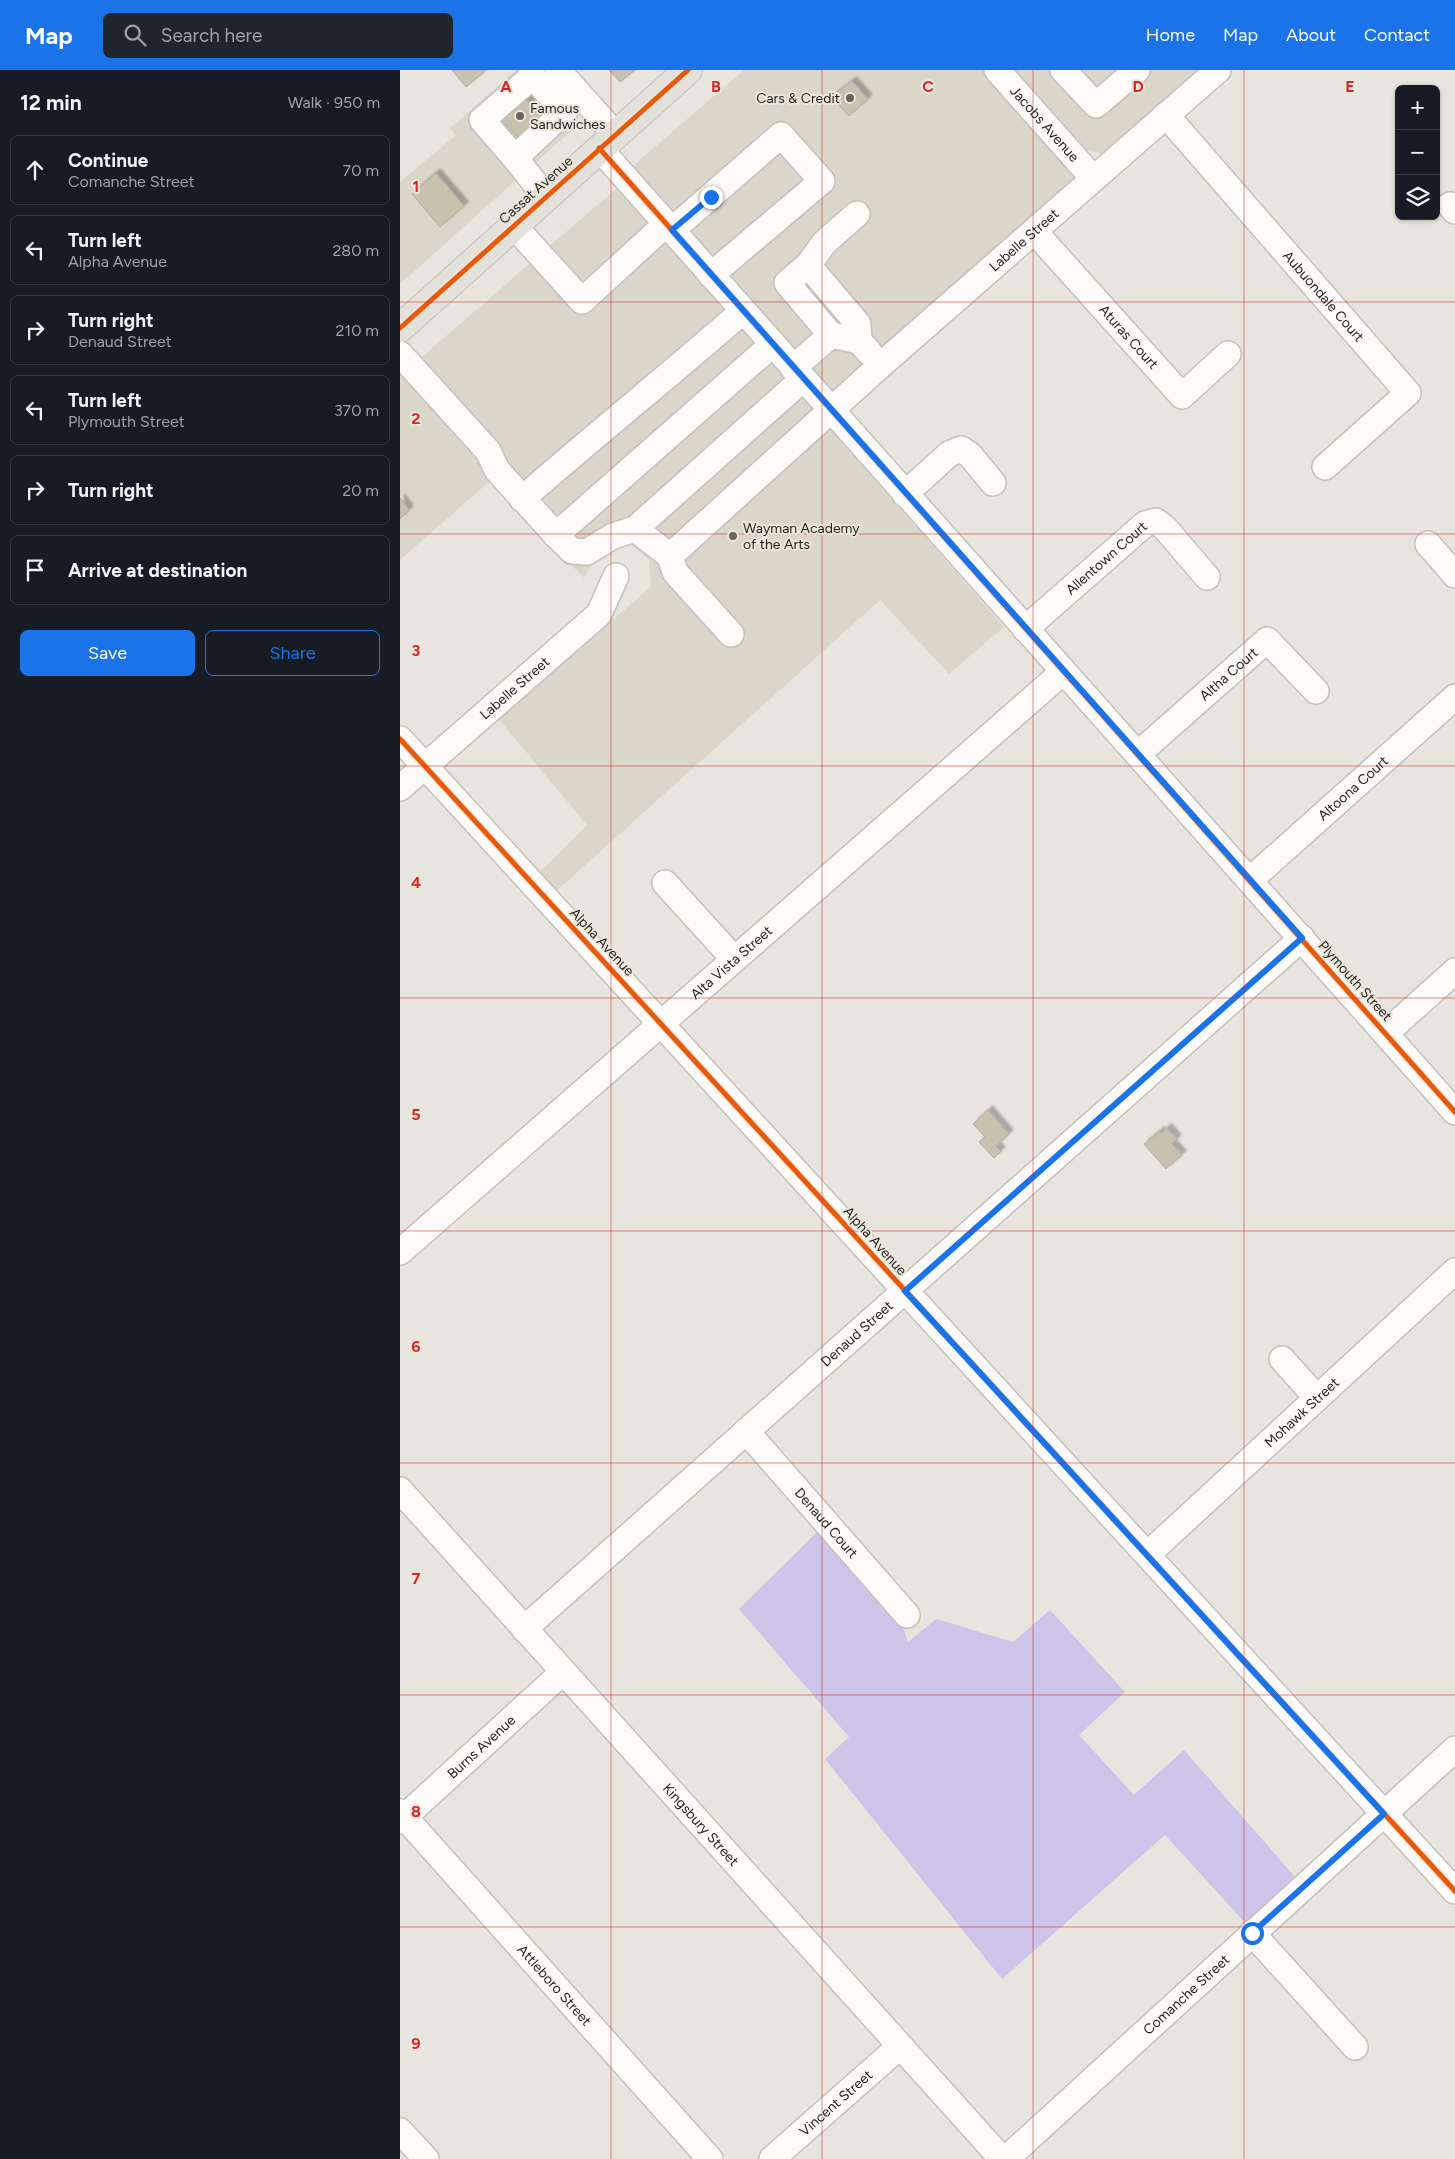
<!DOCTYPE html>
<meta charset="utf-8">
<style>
:root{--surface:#171b24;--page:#20242c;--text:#f1f3f6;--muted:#9ea1a6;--line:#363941;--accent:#1a73e8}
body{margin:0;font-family:Figtree,sans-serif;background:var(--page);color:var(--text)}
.controls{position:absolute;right:15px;top:15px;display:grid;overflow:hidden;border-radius:8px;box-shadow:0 1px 4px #0004}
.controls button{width:45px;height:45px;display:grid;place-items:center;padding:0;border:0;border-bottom:1px solid var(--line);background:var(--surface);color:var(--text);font:25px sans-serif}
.stop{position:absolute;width:15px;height:15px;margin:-11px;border:4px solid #1a73e8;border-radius:50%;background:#fff}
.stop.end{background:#1a73e8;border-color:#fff;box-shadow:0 1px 5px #0008}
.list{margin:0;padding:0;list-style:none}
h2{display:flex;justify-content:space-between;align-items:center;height:65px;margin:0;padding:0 20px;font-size:21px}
h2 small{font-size:16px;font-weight:400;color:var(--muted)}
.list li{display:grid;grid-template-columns:32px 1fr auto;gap:15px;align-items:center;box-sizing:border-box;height:70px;margin:0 10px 10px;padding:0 10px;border:1px solid var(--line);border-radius:8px}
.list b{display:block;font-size:19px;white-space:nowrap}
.list p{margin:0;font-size:16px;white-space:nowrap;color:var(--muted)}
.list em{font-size:16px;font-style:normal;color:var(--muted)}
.actions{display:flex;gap:10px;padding:15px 20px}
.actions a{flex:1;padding:11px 0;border:1px solid var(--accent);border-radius:8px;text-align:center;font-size:18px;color:var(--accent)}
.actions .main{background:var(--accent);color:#fff}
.icon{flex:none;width:28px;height:28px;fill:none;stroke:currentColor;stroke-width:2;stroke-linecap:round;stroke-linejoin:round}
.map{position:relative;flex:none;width:1055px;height:2089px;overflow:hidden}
header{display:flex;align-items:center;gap:30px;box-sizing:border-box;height:70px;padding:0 25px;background:var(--accent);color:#fff}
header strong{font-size:24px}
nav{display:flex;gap:28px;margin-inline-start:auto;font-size:18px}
.search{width:350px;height:45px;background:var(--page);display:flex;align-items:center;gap:12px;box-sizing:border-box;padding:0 18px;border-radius:8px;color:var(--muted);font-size:19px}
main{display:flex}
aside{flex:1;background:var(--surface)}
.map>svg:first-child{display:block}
.built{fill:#dbd6ca}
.forest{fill:#cdc4ea}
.building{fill:#c8c1ae;stroke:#aeaca7;filter:url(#shadow)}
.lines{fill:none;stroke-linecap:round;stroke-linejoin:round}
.minor-casing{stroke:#c3c1bb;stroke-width:28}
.major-casing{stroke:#c2c0bd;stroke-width:30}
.minor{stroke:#fcfbfa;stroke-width:25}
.major{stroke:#e4e1da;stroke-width:28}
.cycleway-casing{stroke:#ebe7db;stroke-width:8}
.cycleway{stroke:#e8590c;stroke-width:5}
.route{stroke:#1a73e8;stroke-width:6}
.grid{fill:none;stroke:#d62828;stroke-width:1;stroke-opacity:0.55}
.poi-dot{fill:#67645f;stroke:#ebe7db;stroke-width:2}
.labels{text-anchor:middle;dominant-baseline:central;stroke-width:4;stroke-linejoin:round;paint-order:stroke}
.poi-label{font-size:14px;fill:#211f1b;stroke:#ebe7db;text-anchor:start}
.street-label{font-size:14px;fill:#211f1b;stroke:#ebe7db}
.grid-label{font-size:16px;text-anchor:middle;font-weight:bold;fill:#d62828;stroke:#ebe7db;stroke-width:4;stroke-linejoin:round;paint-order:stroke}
</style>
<header>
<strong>Map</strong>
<div class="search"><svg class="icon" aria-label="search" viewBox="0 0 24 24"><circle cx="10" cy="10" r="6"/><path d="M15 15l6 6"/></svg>Search here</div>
<nav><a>Home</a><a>Map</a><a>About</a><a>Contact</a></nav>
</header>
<main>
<aside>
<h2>12 min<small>Walk · 950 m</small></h2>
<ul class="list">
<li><svg class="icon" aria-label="ahead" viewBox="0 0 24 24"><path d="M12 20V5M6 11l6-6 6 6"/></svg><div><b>Continue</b><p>Comanche Street</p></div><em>70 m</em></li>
<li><svg class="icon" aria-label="left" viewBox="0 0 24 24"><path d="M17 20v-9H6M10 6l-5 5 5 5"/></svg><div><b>Turn left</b><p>Alpha Avenue</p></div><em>280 m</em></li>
<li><svg class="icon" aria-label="right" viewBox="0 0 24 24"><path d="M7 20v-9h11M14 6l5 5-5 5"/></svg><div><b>Turn right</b><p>Denaud Street</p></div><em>210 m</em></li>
<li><svg class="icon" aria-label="left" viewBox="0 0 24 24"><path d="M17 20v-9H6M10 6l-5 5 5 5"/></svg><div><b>Turn left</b><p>Plymouth Street</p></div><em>370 m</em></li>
<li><svg class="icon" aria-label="right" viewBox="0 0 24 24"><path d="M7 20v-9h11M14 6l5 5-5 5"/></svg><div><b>Turn right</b></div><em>20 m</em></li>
<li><svg class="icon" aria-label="arrive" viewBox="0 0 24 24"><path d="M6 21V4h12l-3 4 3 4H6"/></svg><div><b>Arrive at destination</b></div></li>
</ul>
<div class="actions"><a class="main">Save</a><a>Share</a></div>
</aside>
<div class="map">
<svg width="1055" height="2089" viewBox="0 0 1055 2089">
<defs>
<filter id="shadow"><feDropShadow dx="4.5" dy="-4.5" stdDeviation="1" flood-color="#0004"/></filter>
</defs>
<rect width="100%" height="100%" fill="#e8e5de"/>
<g class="built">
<path d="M116,0H132L181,52L0,214V112L56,65L50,58Z"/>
<path d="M344,0H591L675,102V112L448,312L433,321L420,315L238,105L234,95Z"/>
<path d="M610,0H802L703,84L680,79Z"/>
<path d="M218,117L604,557L549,604L480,530L152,825L135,807L187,755L98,648L251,517L249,490L227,471L198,484L184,508L90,411L0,490V306Z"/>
</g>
<path class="forest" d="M423,1456L501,1551L508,1572L536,1549L613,1572L650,1540L725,1622L679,1665L734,1725L784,1680L896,1808L848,1856L765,1765L602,1909L425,1689L449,1667L339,1539Z"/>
<g class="building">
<path d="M52,0H82L84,2L66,17Z"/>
<path d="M209,0H235L220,12Z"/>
<path d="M452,11L468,29L449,46L432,27Z"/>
<path d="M120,23L143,47L119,69L97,45Z"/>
<path d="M36,103L64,136L40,157L12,124Z"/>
<path d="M0,428L9,440L0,449Z"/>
<path d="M588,1040L609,1064L596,1076L601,1081L594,1088L579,1072L585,1067L573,1054Z"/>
<path d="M767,1058L777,1069L772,1074L782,1085L766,1099L744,1074L760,1061L761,1063Z"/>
</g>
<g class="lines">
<g class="minor-casing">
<g id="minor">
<path d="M158,0L215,64"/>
<path id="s1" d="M597,0L693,108"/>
<path d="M663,0L696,35L737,0"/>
<path id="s2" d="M766,45L1008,323L925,397"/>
<path d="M199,78L1055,1042"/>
<path d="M115,88L82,50L133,6L146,21"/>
<path d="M146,127L115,88L165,41L146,21L162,5"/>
<path d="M1050,135L1055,141"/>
<path d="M457,144L425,172L408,195L458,254L459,271"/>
<path d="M114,156L182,231L266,154"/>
<path d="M272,160L381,65L422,111L311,205"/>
<path id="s3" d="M634,161L782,326L828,284"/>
<path d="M408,195L387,213L431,265"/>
<path id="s4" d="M373,274L156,465L172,481L187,482L213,466L235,459L270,486L481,295L818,0"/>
<path d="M0,284L88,381L97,400L156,465"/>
<path d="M393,298L431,265L459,271L469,282"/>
<path d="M505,424L549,384L561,379L570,385L593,413"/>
<path d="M122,429C195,365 270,305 343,241"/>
<path d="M235,459L403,309"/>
<path d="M1028,474L1055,505"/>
<path d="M270,486L275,502L331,564"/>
<path id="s5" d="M625,559L745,454L756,451L765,458L807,507"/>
<path d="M0,669L1055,1821"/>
<path id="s6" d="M738,684L867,570L916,621"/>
<path id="s7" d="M0,718L199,544L216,506"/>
<path id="s8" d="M850,810L1055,627"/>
<path d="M265,813L334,889"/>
<path d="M986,963L1055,901"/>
<path id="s9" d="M0,1182L663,602"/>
<path d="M882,1289L917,1328"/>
<path id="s10" d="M346,1361L507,1545"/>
<path id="s11" d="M0,1420L602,2089"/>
<path id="s12" d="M748,1484L1055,1201"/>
<path id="s13" d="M124,1559L902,868"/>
<path id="s14" d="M0,1742L310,2089"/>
<path id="s15" d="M0,1751L163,1602"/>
<path d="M852,1863L955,1977"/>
<path d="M0,2061L26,2089"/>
<path id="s16" d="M372,2089L499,1977"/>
<path id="s17" d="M606,2089L1055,1679"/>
</g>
</g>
<g class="major-casing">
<path id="major" d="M0,258L288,0"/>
</g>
<use href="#minor" class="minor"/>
<use href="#major" class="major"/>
<g class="cycleway-casing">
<g id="cycleway">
<path d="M199,78L1055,1042"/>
<path d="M0,258L288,0"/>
<path d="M0,669L1055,1821"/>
</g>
</g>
<use href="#cycleway" class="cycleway"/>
</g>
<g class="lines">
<path class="route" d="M311,127L272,160L902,868L505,1221L984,1744L852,1863"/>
</g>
<path class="grid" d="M211,0V2089M422,0V2089M633,0V2089M844,0V2089M0,232H1055M0,464H1055M0,696H1055M0,928H1055M0,1161H1055M0,1393H1055M0,1625H1055M0,1857H1055"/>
<g class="poi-dot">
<circle cx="450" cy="28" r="5"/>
<circle cx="120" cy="46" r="5"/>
<circle cx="333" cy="466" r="5"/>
</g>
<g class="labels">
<g class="poi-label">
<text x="440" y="28" text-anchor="end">Cars &amp; Credit</text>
<text x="130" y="38">Famous<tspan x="130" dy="16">Sandwiches</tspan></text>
<text x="343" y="458">Wayman Academy<tspan x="343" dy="16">of the Arts</tspan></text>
</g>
<g class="street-label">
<text stroke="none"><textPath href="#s1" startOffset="72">Jacobs Avenue</textPath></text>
<text transform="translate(136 120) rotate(-42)">Cassat Avenue</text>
<text stroke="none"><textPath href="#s4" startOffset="899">Labelle Street</textPath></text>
<text stroke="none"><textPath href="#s2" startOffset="240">Aubuondale Court</textPath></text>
<text stroke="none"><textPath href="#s3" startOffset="142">Aturas Court</textPath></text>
<text stroke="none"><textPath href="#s5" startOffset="108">Allentown Court</textPath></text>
<text stroke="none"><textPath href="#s6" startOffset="121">Altha Court</textPath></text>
<text stroke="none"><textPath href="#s7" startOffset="152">Labelle Street</textPath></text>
<text stroke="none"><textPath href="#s8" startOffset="138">Altoona Court</textPath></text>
<text transform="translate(202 872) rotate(47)">Alpha Avenue</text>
<text stroke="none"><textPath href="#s9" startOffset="440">Alta Vista Street</textPath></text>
<text transform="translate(955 911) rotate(48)">Plymouth Street</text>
<text transform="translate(475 1171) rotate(48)">Alpha Avenue</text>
<text stroke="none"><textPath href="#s13" startOffset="445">Denaud Street</textPath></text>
<text stroke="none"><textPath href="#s12" startOffset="209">Mohawk Street</textPath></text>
<text stroke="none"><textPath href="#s10" startOffset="122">Denaud Court</textPath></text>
<text stroke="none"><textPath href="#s15" startOffset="110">Burns Avenue</textPath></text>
<text stroke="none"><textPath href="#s11" startOffset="450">Kingsbury Street</textPath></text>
<text stroke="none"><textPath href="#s14" startOffset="232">Attleboro Street</textPath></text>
<text stroke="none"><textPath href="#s17" startOffset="244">Comanche Street</textPath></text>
<text stroke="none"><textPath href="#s16" startOffset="85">Vincent Street</textPath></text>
</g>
</g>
<g class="grid-label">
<text x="106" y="22">A</text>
<text x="316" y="22">B</text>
<text x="528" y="22">C</text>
<text x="738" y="22">D</text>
<text x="950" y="22">E</text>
<text x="16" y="122">1</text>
<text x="16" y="354">2</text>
<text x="16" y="586">3</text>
<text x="16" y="818">4</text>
<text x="16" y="1050">5</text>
<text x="16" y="1282">6</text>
<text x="16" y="1514">7</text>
<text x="16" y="1747">8</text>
<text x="16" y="1979">9</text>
</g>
</svg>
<div class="controls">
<button>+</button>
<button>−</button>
<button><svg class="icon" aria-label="layers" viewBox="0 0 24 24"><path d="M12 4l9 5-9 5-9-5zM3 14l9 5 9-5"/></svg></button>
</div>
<div class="stop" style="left:852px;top:1863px"></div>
<div class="stop end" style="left:311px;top:127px"></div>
</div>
</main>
